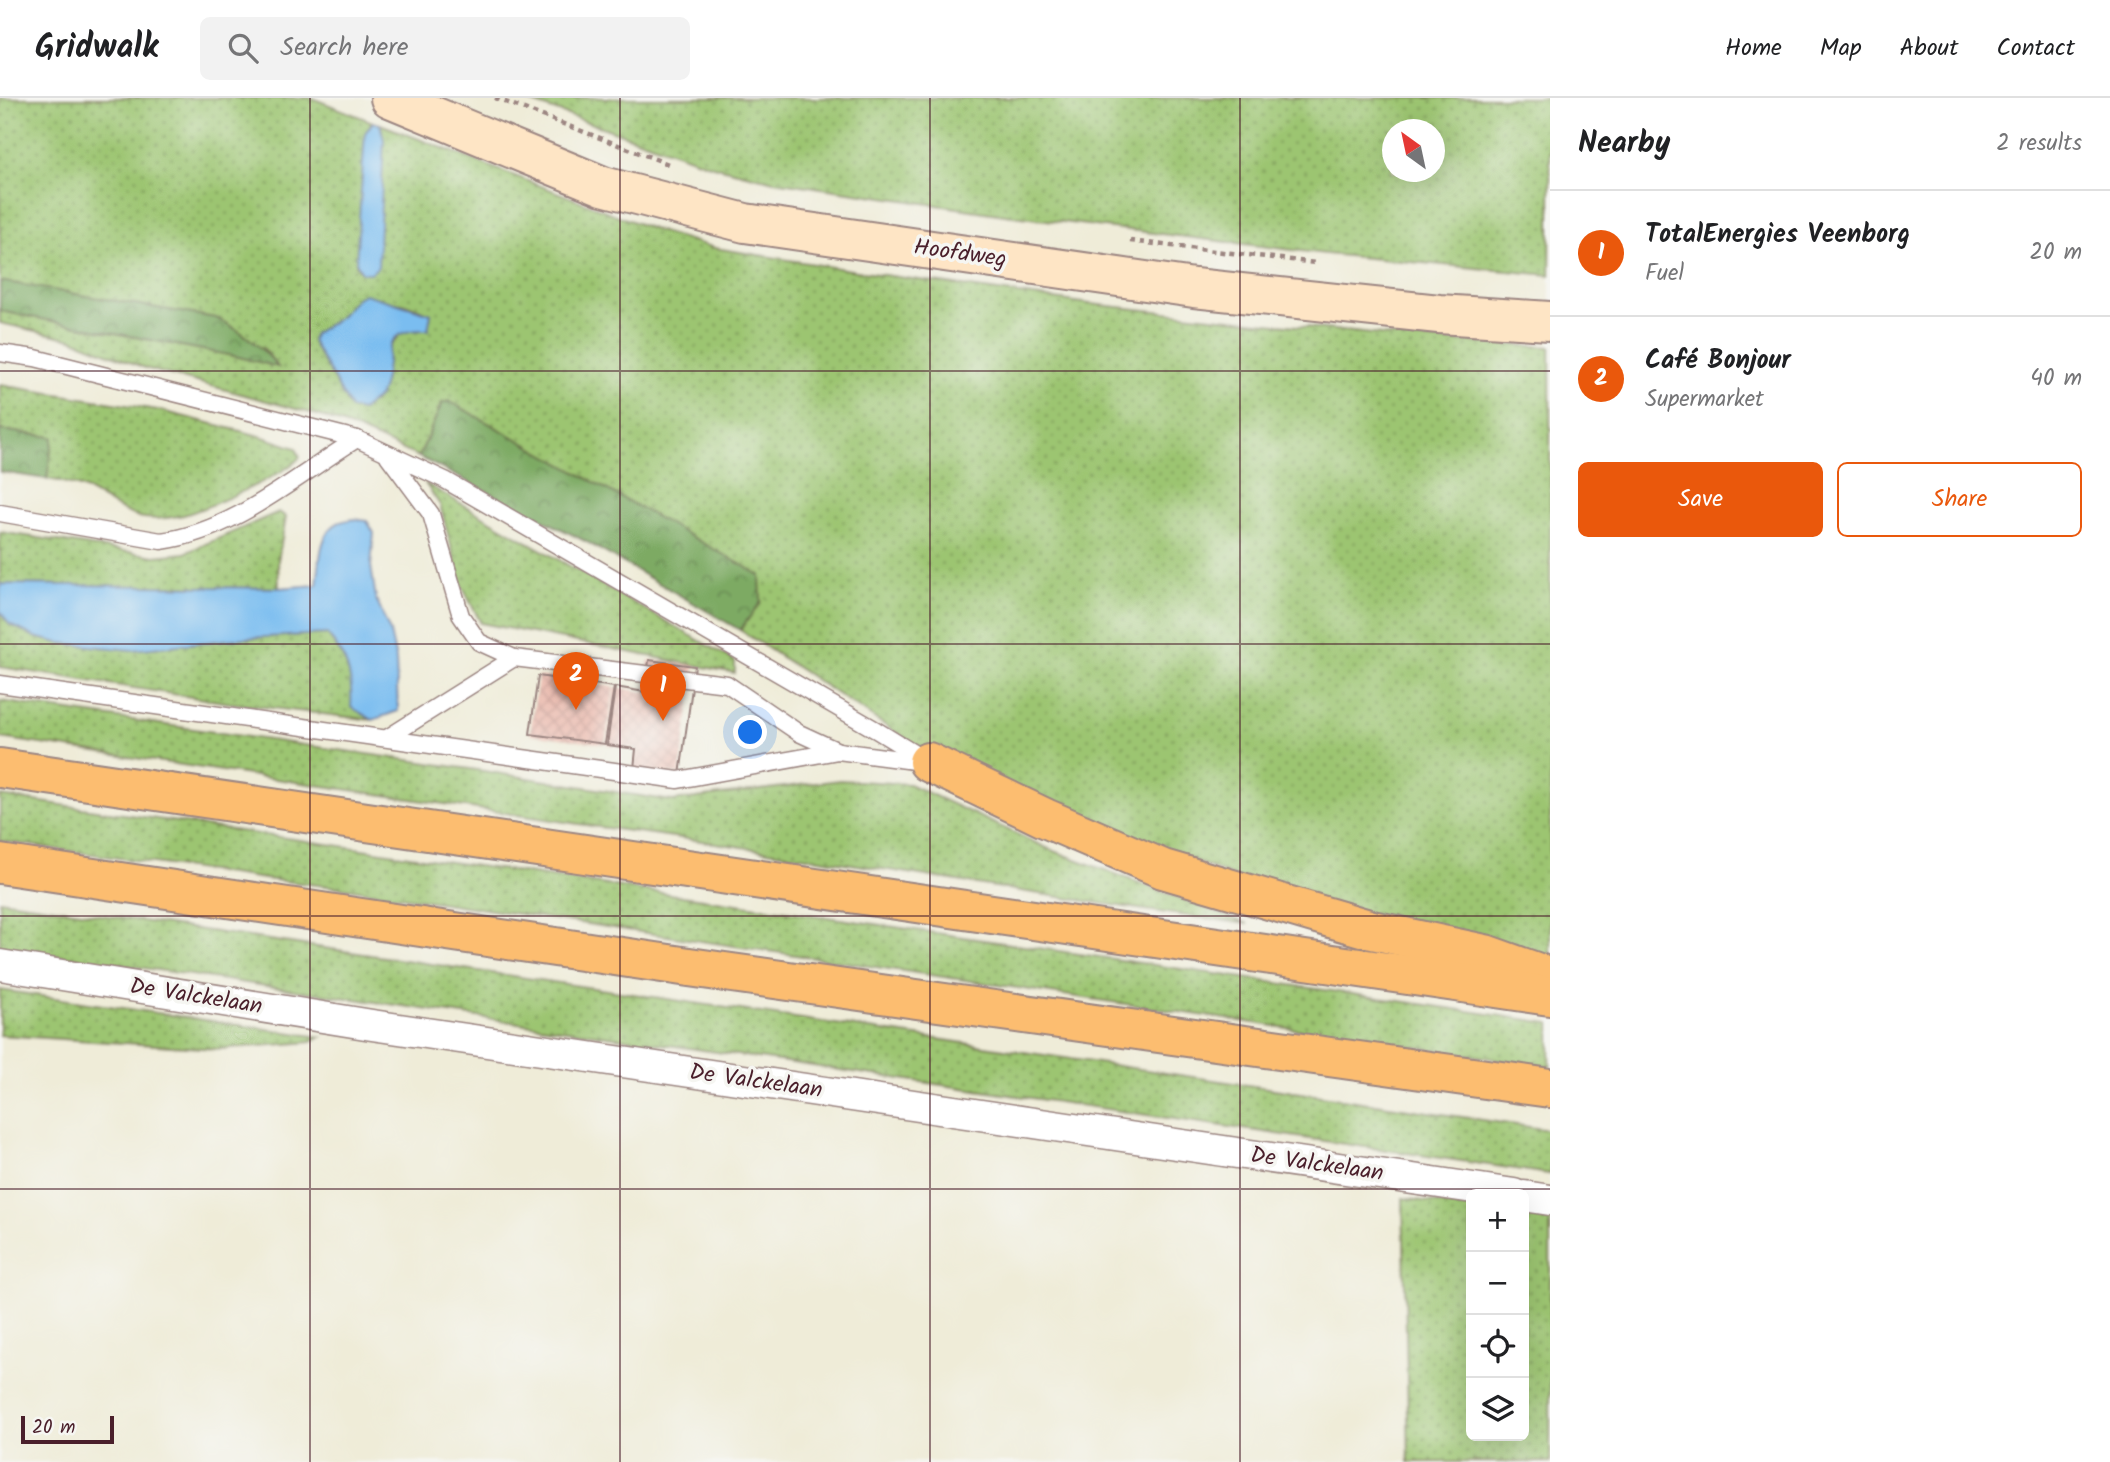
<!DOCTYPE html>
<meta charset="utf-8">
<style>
:root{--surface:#fff;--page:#f2f2f2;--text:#202124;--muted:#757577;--line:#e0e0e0;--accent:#ea580c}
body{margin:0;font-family:Kalam,sans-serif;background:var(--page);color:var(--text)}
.controls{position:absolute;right:21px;bottom:21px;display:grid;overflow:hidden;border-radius:10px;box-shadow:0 7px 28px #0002}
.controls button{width:63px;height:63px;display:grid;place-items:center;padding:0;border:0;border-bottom:2px solid var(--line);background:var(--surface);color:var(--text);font:35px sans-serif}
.compass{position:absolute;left:1382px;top:21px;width:63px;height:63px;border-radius:50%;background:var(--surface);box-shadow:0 7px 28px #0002;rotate:327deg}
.scale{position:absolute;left:21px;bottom:18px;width:93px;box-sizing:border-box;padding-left:7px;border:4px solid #4a1f2b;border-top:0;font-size:19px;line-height:24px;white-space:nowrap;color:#4a1f2b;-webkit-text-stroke:5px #f6f6f2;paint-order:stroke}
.you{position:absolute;left:751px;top:635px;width:24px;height:24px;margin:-18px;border:5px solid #fff;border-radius:50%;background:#1a73e8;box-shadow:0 0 0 10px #1a73e833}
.badge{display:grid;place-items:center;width:46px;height:46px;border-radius:50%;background:var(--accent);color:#fff;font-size:23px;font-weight:700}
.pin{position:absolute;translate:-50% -58px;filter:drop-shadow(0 2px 4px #0008)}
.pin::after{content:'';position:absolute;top:37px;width:24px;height:21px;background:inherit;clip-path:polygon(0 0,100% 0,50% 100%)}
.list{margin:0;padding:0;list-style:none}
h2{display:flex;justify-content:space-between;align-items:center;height:91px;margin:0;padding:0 28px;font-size:30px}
h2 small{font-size:23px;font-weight:400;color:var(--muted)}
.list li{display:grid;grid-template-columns:46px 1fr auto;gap:21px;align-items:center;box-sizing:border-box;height:126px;padding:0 28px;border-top:2px solid var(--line)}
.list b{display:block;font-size:26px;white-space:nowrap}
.list p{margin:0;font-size:23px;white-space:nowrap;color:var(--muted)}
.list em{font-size:23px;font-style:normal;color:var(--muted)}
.actions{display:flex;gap:14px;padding:21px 28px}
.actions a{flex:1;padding:16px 0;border:2px solid var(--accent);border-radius:10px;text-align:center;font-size:24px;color:var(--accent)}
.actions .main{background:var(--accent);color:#fff}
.icon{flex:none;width:38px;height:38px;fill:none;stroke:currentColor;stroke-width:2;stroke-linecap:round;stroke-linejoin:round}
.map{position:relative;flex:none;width:1550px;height:1364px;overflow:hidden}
header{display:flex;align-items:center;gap:42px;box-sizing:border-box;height:98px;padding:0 35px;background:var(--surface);border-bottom:2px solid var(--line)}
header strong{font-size:33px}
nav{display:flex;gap:38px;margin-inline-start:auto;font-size:24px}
.search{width:490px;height:63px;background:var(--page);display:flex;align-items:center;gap:18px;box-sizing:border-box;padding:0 24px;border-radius:10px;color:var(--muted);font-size:26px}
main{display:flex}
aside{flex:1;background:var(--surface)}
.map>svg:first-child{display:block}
.grass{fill:url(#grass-dots);stroke:#73724e;stroke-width:2;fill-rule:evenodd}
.forest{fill:url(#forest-crowns);stroke:#646447;stroke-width:2}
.water{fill:#7abdf0;stroke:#626e8e;stroke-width:2}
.building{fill:url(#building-cross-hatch)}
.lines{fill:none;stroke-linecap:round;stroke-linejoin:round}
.service-casing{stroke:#9c8682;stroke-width:19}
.minor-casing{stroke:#9c8682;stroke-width:33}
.secondary-casing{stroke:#9c8682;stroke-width:42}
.motorway-casing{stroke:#9c8682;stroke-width:42}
.path{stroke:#9c8682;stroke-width:4.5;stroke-dasharray:5 5;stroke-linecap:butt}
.service{stroke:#fff;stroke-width:16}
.minor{stroke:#fff;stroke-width:30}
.secondary{stroke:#fee5c5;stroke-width:38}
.motorway{stroke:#fcbd6f;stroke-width:38}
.grid{fill:none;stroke:#4a1f2b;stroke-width:2;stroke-opacity:0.55}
.labels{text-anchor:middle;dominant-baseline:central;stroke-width:7;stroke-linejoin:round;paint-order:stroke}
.street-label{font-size:23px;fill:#4a1f2b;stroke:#f6f6f2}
</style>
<header>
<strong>Gridwalk</strong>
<div class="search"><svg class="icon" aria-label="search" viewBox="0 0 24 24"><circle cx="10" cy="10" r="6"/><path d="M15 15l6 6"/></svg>Search here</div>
<nav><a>Home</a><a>Map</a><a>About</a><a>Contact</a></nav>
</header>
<main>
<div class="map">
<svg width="1550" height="1364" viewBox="0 0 1550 1364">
<defs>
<pattern id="grass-dots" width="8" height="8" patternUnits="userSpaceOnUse" patternTransform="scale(1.75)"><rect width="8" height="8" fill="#9cc571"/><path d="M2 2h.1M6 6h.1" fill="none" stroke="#819f5d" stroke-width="1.8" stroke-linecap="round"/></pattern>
<pattern id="forest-crowns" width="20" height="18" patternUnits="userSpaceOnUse" patternTransform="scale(1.75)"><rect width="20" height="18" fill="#7daa63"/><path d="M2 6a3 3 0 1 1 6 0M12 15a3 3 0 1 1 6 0" fill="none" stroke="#688a52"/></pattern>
<pattern id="building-cross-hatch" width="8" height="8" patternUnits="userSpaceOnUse" patternTransform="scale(1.75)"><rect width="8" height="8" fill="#eab5a8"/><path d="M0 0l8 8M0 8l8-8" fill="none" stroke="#ca9b91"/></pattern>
</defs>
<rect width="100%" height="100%" fill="#f6f6f2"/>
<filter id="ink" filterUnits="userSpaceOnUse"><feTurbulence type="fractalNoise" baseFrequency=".0143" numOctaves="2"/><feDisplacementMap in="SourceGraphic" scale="14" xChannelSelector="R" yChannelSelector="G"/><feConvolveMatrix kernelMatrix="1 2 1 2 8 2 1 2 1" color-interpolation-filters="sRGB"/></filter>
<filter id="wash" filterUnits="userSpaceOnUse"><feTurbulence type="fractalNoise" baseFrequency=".00686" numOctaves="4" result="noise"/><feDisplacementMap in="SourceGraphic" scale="28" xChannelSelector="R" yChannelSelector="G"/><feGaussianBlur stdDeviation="1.57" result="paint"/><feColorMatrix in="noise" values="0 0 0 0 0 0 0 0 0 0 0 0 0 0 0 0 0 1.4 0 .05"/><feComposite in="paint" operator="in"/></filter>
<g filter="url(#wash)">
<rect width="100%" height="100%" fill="#efecd8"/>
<g class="grass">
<path d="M0,0H312L373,24L370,26L356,168L362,175H371L382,33L380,26L655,132L715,150L863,174L1090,206L1419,241L1550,249V858L1413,836L1290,801L964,671L906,641L740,532L761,504L442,305L419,359L354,330L318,317L145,270L72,241L0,225V213L239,259L277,268L264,251L0,183ZM358,199L408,207L431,216L414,231L400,236L388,251L385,279L374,304L364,309L362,313L351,311L312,244L314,236L339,220Z"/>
<path d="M519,0H1550V177L1326,156L1005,117L774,83L713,68ZM1392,32H1434V74H1392Z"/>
<path d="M0,287L158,312L260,338L296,350L300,359C286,377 207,410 184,417C170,420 150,423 136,418C117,412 101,398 83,390C72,386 59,383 47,381L52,339L0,332Z"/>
<path d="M425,385L735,563V575L481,525L462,488L440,407Z"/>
<path d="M279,414L286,419L278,462L279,490L0,486V434L155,458L185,455Z"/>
<path d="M0,513L9,526L35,539L59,545L132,552L244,540L327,536C347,560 353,578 352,609L373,622L230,605L0,569Z"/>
<path d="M0,603L484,673L672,703L840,682L909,686L1049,751L1248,826C1031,799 816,756 599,729L0,640Z"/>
<path d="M0,698L1550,925V969L344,790L265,781L0,743Z"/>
<path d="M0,802L1550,1032V1076L0,849Z"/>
<path d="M0,892L321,939L311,944L218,951L0,937Z"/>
<path d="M1403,1100L1471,1110V1338H1524V1118L1550,1122V1364H1409Z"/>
</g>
<g class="forest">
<path d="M0,183L216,220C240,232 261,247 278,269L239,259L0,213Z"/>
<path d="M449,303L760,477L761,504L740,532L585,443L419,359L442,305Z"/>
<path d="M0,332L53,339L47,381L0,374Z"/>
</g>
<g class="water">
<path d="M373,24L380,26L384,42L378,169L371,175H362L356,164L365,35Z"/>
<path d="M365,196L431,216L428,232C374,230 394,263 381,294C377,304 367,305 362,313L351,311L312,243L314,236L339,220L358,199Z"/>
<path d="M354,421L367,423L374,435L371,468L376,501L390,534L396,562L398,613L373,622L351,609C353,578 347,559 327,536L244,540L132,552L59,545L35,539L9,526L0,513V486L279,490L317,487C320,468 318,435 338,425C342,423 349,422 354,421Z"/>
</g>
<g id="blocks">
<g class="building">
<path d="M649,562L695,568L680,677L634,671L636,651L607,647L615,589L645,594Z"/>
<path d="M538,578L614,589L605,646L530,636Z"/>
</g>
</g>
</g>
<g filter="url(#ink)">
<use href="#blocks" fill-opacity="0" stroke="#9c8682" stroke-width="2"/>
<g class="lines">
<g class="service-casing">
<g id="service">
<path d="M0,255L35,260L357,341L445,382L876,632L928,664"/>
<path d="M388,358L431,416L461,518L479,544L514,560"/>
<path d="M0,415L161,443C235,433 295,379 357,341"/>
<path d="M0,586L678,682L838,653L922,664"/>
<path d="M387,640L514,560L727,586L799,635L838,653"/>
</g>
</g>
<g class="minor-casing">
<g id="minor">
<path d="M0,867L372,927L1514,1096"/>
<path d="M1524,1098L1550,1102"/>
</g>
</g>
<g class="secondary-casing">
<path id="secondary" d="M390,0L603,88L745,125L1194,190L1439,216L1550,223"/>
</g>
<g class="motorway-casing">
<g id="motorway">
<path d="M928,664L1045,720L1163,771L1372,832L1485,856L1550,879"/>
<path d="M0,670L1550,898"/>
<path d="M0,766L689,869L1550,990"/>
</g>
</g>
<g class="path">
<path d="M495,0L671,67"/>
<path d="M1130,143L1316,165"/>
</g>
<use href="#service" class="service"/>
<use href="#minor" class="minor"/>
<use href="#secondary" class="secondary"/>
<use href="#motorway" class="motorway"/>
</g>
</g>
<path class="grid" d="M310,0V1364M620,0V1364M930,0V1364M1240,0V1364M0,273H1550M0,546H1550M0,818H1550M0,1091H1550"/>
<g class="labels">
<g class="street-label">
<text transform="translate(960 156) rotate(8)">Hoofdweg</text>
<text transform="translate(196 899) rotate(9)">De Valckelaan</text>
<text transform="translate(756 984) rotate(8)">De Valckelaan</text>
<text transform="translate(1317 1067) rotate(8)">De Valckelaan</text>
</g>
</g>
</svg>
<div class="controls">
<button>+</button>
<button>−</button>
<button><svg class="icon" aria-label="locate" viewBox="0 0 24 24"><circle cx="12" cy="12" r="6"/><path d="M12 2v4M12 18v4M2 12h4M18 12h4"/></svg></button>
<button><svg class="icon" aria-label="layers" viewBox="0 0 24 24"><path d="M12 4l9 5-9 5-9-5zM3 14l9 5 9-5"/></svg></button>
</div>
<svg class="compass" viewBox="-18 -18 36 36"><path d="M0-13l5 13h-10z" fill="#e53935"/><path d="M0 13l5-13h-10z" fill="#757577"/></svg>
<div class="scale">20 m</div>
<div class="you"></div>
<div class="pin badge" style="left:663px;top:623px">1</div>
<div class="pin badge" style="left:576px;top:612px">2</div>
</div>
<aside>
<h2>Nearby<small>2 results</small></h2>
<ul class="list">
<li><span class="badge">1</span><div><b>TotalEnergies Veenborg</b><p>Fuel</p></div><em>20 m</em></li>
<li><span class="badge">2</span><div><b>Café Bonjour</b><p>Supermarket</p></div><em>40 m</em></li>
</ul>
<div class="actions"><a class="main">Save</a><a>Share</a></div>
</aside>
</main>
